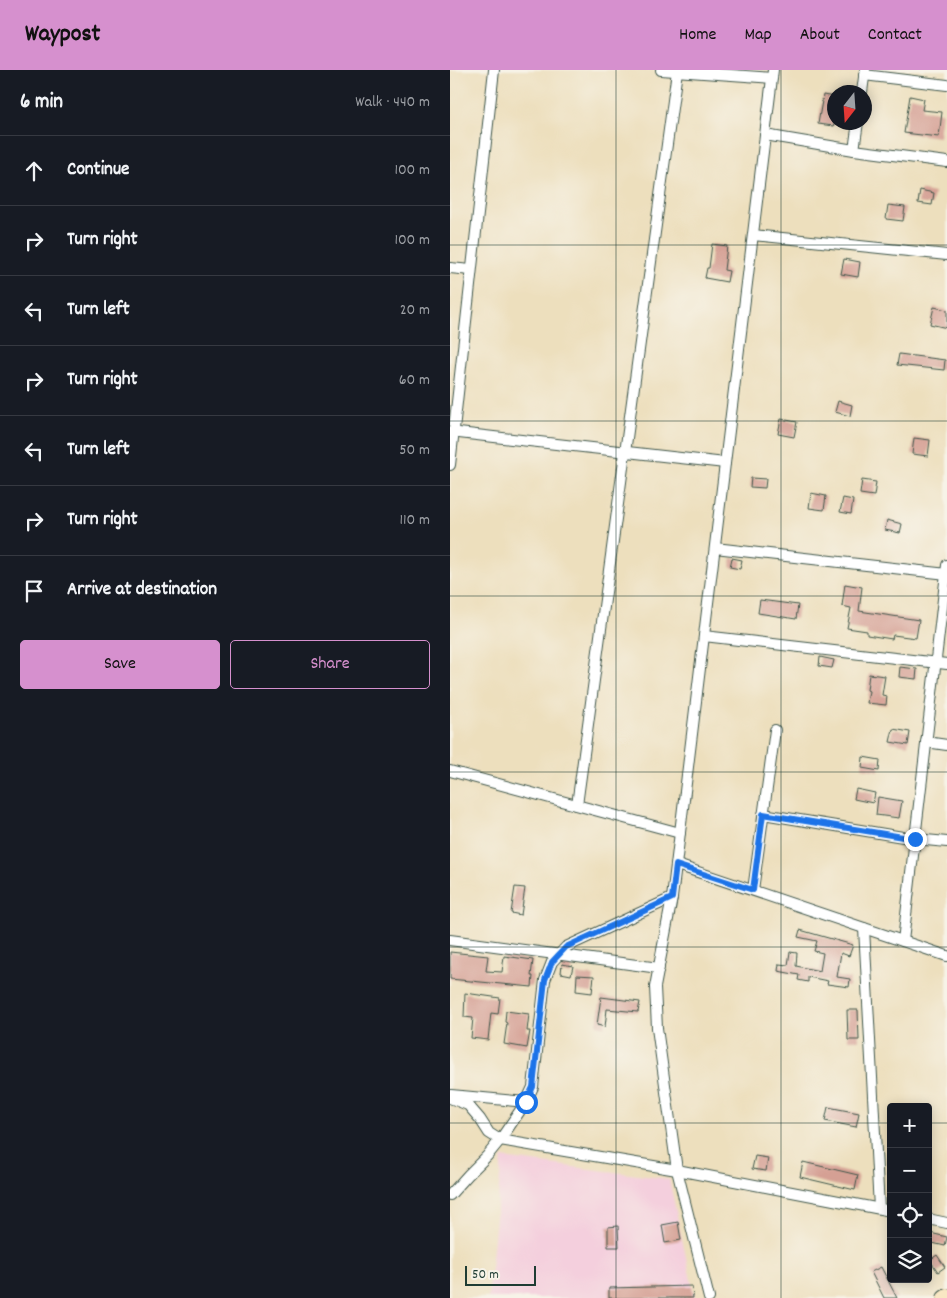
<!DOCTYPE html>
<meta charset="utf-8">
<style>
:root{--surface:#171b24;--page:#20242c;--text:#f1f3f6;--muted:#9ea1a6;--line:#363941;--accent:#d690ce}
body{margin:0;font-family:Dekko,sans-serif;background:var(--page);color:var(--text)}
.controls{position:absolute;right:15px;bottom:15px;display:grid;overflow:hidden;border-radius:5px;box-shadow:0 2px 12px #0003}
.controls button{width:45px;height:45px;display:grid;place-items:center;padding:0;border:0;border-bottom:1px solid var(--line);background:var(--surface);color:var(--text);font:25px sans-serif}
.compass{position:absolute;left:377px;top:15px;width:45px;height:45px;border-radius:50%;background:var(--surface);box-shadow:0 2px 12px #0003;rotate:197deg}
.scale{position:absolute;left:15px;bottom:12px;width:71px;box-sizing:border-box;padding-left:5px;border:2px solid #1f3d34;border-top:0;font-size:14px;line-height:18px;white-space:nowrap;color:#1f3d34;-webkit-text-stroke:4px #f7f3e8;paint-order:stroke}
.stop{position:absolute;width:15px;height:15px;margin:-11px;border:4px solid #1a73e8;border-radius:50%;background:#fff}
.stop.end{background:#1a73e8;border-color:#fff;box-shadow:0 1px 5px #0008}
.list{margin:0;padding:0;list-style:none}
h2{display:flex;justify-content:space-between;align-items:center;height:65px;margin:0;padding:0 20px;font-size:21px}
h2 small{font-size:16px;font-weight:400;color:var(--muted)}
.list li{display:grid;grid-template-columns:32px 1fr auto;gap:15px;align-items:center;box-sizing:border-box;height:70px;padding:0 20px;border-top:1px solid var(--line)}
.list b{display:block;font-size:19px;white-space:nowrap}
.list em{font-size:16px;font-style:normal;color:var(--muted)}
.actions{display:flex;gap:10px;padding:15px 20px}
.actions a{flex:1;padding:11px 0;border:1px solid var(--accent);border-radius:5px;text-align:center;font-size:18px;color:var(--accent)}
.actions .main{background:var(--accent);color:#111}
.icon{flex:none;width:28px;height:28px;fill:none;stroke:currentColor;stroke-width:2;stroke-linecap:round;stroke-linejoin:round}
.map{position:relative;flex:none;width:497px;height:1228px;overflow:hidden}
header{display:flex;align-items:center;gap:30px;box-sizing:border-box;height:70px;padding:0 25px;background:var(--accent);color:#111}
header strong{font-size:24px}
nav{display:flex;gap:28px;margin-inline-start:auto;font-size:18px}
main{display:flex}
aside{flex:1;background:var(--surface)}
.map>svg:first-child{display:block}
.built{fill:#f4cfdd}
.building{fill:#d5a094}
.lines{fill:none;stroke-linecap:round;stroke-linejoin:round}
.street-casing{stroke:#3e5549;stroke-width:12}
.secondary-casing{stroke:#3e5549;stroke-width:16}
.street{stroke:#fff;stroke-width:10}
.secondary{stroke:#f9e7c3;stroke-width:14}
.route{stroke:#1a73e8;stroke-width:6}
.grid{fill:none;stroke:#1f3d34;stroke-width:1;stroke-opacity:0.55}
</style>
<header>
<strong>Waypost</strong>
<nav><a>Home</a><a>Map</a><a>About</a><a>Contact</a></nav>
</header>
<main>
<aside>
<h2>6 min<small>Walk · 440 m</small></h2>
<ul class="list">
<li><svg class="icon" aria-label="ahead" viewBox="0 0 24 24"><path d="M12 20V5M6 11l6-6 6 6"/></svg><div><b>Continue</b></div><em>100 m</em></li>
<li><svg class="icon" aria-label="right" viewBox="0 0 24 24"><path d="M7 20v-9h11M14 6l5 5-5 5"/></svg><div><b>Turn right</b></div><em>100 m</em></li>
<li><svg class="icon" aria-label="left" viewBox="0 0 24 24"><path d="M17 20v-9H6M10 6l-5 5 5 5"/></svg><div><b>Turn left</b></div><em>20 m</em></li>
<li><svg class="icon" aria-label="right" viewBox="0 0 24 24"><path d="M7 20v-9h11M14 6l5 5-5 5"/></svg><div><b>Turn right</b></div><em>60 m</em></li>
<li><svg class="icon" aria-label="left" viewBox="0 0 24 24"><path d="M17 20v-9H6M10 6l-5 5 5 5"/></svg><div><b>Turn left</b></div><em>50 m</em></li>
<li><svg class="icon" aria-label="right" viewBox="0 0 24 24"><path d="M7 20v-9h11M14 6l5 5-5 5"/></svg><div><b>Turn right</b></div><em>110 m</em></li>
<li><svg class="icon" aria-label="arrive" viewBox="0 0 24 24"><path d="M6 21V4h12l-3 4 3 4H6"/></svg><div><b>Arrive at destination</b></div></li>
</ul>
<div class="actions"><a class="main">Save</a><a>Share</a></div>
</aside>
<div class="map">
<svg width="497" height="1228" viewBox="0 0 497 1228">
<rect width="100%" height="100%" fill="#f7f3e8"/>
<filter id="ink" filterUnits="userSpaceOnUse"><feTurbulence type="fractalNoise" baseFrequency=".02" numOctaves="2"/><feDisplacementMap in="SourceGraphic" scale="10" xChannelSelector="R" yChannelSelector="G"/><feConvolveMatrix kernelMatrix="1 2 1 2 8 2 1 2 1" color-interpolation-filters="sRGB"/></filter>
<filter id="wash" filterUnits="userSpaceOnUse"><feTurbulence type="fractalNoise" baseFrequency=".0096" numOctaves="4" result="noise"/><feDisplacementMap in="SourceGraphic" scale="20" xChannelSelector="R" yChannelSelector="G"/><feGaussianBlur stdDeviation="1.12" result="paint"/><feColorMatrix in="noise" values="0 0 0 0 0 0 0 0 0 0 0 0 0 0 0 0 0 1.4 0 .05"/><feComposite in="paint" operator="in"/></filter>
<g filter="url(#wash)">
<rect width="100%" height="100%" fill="#eddfbd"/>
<path class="built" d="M52,1088L219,1109L245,1228H38Z"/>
<g id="blocks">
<g class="building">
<path d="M373,25L384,27V56L368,54Z"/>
<path d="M460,26L474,29L472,40L492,42L489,67L454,63Z"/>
<path d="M470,120L484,123L482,135L468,133Z"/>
<path d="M438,135L455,137L453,151L436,149Z"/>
<path d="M262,174L277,176L274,200L279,201L277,212L255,208L257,198H259Z"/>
<path d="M394,189L410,192L408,207L391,204Z"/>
<path d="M484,237L497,240V258L480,254Z"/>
<path d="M449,284L495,290L494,300L447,295Z"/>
<path d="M388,331L402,335L400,346L385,342Z"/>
<path d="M331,349L347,352L344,367L328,364Z"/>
<path d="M464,368L480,370L478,386L462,384Z"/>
<path d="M301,408L316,409L315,418L300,417Z"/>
<path d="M412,410L426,412L424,426L410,424Z"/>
<path d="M361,423L376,426L374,440L359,438Z"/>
<path d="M393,428L403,430L401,444L390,442Z"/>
<path d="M437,450L452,454L450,463L435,460Z"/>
<path d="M282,488L292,490L290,499L280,497Z"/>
<path d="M395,514L412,517L409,541L469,550L466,568L443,565L442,569L417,565V561L397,558L401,538L392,536Z"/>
<path d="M310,530L348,535L346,549L308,543Z"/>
<path d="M370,587L384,590L382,598L369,596Z"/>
<path d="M450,597L467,599L466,609L449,607Z"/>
<path d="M419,604L435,606L432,625L437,626L436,635L417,633L419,621L417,620Z"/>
<path d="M443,659L460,662L458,675L440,672Z"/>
<path d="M413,687L430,690L429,701L412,698Z"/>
<path d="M406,719L425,723L423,733L404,729Z"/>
<path d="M428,727L452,731L449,748L426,745Z"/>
<path d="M65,817L75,818L71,845L61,843Z"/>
<path d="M350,860L403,875L399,886L391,883L387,907L400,909L399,917L377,914L378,911L358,907V912L348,910L349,905L328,901L329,894L338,895L340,882L347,883L346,896L370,901L373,883L364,881L367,871L348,867Z"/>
<path d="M0,882L38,886L36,901L52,902L54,886L83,890L81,906H83L82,917L0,909Z"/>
<path d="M112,894L123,896L121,905L111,903Z"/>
<path d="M127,905L144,906L142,923L126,921Z"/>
<path d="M15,923L50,928L48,944L41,943L38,970L21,968L23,948L14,947Z"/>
<path d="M151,927L190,932L188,942L157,939L155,957L147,955Z"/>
<path d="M397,940H408L409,970H398Z"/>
<path d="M56,941L79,944L77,961H80L77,978L54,974L57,953L55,952Z"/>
<path d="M378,1037L409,1043L406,1057L375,1051Z"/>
<path d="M305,1086L318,1088L316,1101L302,1099Z"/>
<path d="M353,1092L408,1105L405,1120L350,1107Z"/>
<path d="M228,1152L231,1170L215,1173L212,1155Z"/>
<path d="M168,1156L169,1177H158V1157Z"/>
<path d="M480,1163L497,1167L495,1176L478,1172Z"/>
<path d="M487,1185L495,1197L488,1202L480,1190Z"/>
<path d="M431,1197L447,1228H434L421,1202Z"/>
<path d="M242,1216L243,1228H159V1218Z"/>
</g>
</g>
</g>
<g filter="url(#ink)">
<use href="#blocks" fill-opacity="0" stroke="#3e5549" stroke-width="1"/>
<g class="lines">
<g class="street-casing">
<g id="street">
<path d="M211,0L322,8"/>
<path d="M414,5L497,15"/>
<path d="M412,22L415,0"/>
<path d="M315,65L404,80L497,92"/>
<path d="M404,80L408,52"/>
<path d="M303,165L497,185"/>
<path d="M0,198L21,200"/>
<path d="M0,362L275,393"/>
<path d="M0,395L44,0"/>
<path d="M265,478L497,504"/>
<path d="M254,566L497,594"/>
<path d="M476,672L497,675"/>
<path d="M0,701L230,763"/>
<path d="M127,735L227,1"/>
<path d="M313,744L465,769L497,772"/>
<path d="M227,795L497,886"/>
<path d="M303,820L325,660"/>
<path d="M414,858L429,1138"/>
<path d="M0,870L209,898"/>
<path d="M453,871L497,495"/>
<path d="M1,1025L76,1032"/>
<path d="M0,1028L18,1035L30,1049L39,1063L50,1070L227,1100L441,1141"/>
<path d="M0,1125L18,1105L37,1086L50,1070L76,1032L83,1017L95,910L102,892L116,877L222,828"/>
<path d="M478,1149L497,1153"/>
<path d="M259,1228L227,1100L207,958L205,917L222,828L323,0"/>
</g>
</g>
<g class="secondary-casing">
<path id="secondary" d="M494,1228L497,1226"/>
</g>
<use href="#street" class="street"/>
<use href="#secondary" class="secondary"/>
</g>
</g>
<g class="lines" filter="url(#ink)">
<path class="route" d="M76,1032L83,1017L95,910L102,892L116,877L222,828L226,795L303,820L313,744L465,769"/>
</g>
<path class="grid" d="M166,0V1228M331,0V1228M0,175H497M0,351H497M0,526H497M0,702H497M0,877H497M0,1053H441M478,1053H497"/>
</svg>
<div class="controls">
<button>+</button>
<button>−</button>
<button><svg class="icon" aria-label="locate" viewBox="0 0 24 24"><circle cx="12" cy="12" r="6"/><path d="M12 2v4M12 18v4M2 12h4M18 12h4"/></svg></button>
<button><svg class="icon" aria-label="layers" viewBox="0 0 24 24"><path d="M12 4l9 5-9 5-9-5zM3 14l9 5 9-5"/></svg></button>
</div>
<svg class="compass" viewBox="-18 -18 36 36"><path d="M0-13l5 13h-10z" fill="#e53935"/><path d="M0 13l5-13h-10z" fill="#9ea1a6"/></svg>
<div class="scale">50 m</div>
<div class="stop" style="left:76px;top:1032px"></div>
<div class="stop end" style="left:465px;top:769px"></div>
</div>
</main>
